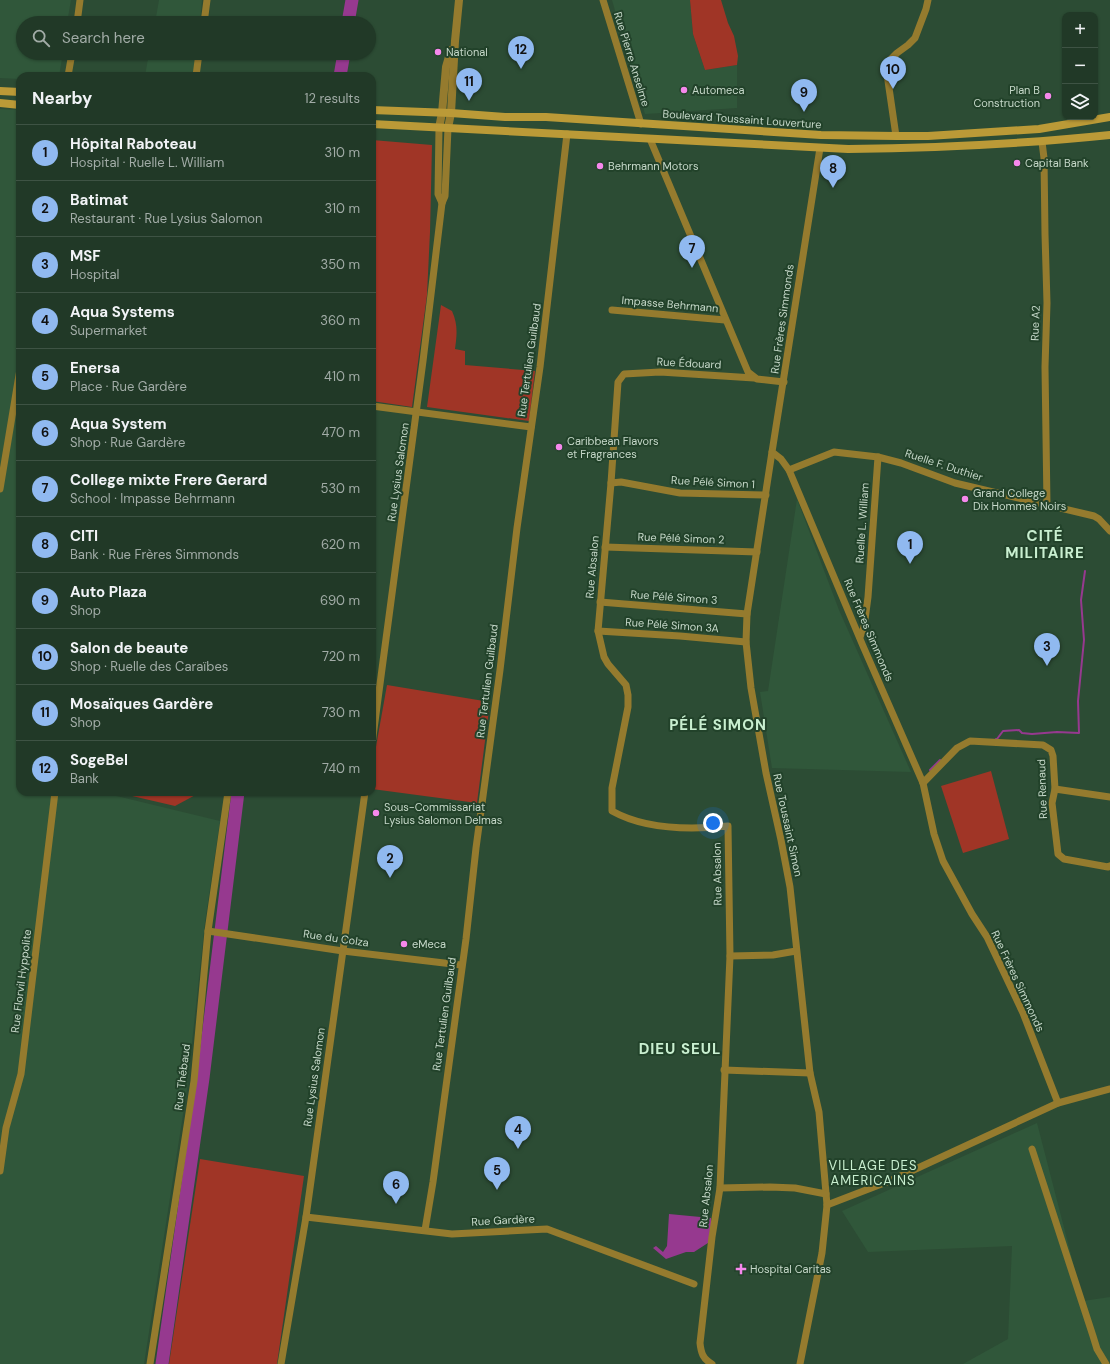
<!DOCTYPE html>
<meta charset="utf-8">
<style>
:root{--surface:#213927;--page:#29402f;--text:#f1f3f6;--muted:#a2aca7;--line:#3e5344;--accent:#90b9f0}
body{margin:0;font-family:"DM Sans",sans-serif;background:var(--page);color:var(--text)}
.controls{position:absolute;right:12px;top:12px;display:grid;overflow:hidden;border-radius:8px;box-shadow:0 1px 3px #0004}
.controls button{width:36px;height:36px;display:grid;place-items:center;padding:0;border:0;border-bottom:1px solid var(--line);background:var(--surface);color:var(--text);font:20px sans-serif}
.you{position:absolute;left:713px;top:823px;width:14px;height:14px;margin:-10px;border:3px solid #fff;border-radius:50%;background:#1a73e8;box-shadow:0 0 0 6px #1a73e833}
.badge{display:grid;place-items:center;width:26px;height:26px;border-radius:50%;background:var(--accent);color:#111;font-size:13px;font-weight:700}
.pin{position:absolute;translate:-50% -33px;filter:drop-shadow(0 1px 2px #0008)}
.pin::after{content:'';position:absolute;top:21px;width:14px;height:12px;background:inherit;clip-path:polygon(0 0,100% 0,50% 100%)}
.list{margin:0;padding:0;list-style:none}
h2{display:flex;justify-content:space-between;align-items:center;height:52px;margin:0;padding:0 16px;font-size:17px}
h2 small{font-size:13px;font-weight:400;color:var(--muted)}
.list li{display:grid;grid-template-columns:26px 1fr auto;gap:12px;align-items:center;box-sizing:border-box;height:56px;padding:0 16px;border-top:1px solid var(--line)}
.list b{display:block;font-size:15px;white-space:nowrap}
.list p{margin:0;font-size:13px;white-space:nowrap;color:var(--muted)}
.list em{font-size:13px;font-style:normal;color:var(--muted)}
.icon{flex:none;width:22px;height:22px;fill:none;stroke:currentColor;stroke-width:2;stroke-linecap:round;stroke-linejoin:round}
.map{position:relative;flex:none;width:1110px;height:1364px;overflow:hidden}
.search{position:absolute;background:var(--surface);box-shadow:0 1px 3px #0004;left:16px;top:16px;width:360px;height:44px;display:flex;align-items:center;gap:10px;box-sizing:border-box;padding:0 14px;border-radius:22px;color:var(--muted);font-size:15px}
.panel{position:absolute;background:var(--surface);box-shadow:0 1px 3px #0004;left:16px;top:72px;width:360px;height:724px;border-radius:12px}
.map>svg:first-child{display:block}
.built{fill:#30573a}
.green{fill:#a03526}
.water{fill:#96398f}
.lines{fill:none;stroke-linecap:round;stroke-linejoin:round}
.stream{stroke:#96398f;stroke-width:2}
.river{stroke:#96398f;stroke-width:13}
.minor{stroke:#957b2e;stroke-width:7}
.tertiary{stroke:#957b2e;stroke-width:8}
.secondary{stroke:#bb9a37;stroke-width:8}
.poi-dot{fill:#f688ec;stroke:#22422a;stroke-width:1.5}
.labels{text-anchor:middle;dominant-baseline:central;stroke-width:4;stroke-linejoin:round;paint-order:stroke}
.poi-label{font-size:11px;fill:#c6d8c9;stroke:#22422a;text-anchor:start}
.street-label{font-size:11px;fill:#c6d8c9;stroke:#22422a}
.quarter-label{font-size:13px;letter-spacing:1px;fill:#c9efd0;stroke:#22422a}
.district-label{font-size:15px;font-weight:bold;letter-spacing:1px;fill:#c9efd0;stroke:#22422a}
</style>
<div class="map">
<svg width="1110" height="1364" viewBox="0 0 1110 1364">
<rect width="100%" height="100%" fill="#2c4c34"/>
<g class="built">
<path d="M0,0H71L67,23H23V53H63L59,76H20V79L0,78Z"/>
<path d="M159,0H202L200,23H155Z"/>
<path d="M612,0H690L693,34L705,70L737,65V108L645,114Z"/>
<path d="M149,53H196L193,76H145Z"/>
<path d="M0,109L20,110V792H100L220,821L205,922L187,1089L144,1364H0Z"/>
<path d="M797,499L839,610L911,772L772,768L760,692L768,691Z"/>
<path d="M1037,1123L1083,1301L1110,1297V1364H963L1008,1339L1012,1246L868,1252L842,1211Z"/>
</g>
<g class="green">
<path d="M690,0H721L728,23L734,36L738,56L737,65L705,70L693,34Z"/>
<path d="M372,140L432,145L430,232L427,295L412,407L372,401V377L376,351L372,349Z"/>
<path d="M441,305L452,311C458,324 457,335 455,349L465,351V365L535,371L529,421L427,407Z"/>
<path d="M387,685L490,702L477,803L372,789V769Z"/>
<path d="M991,771L1009,839L963,853L941,786Z"/>
<path d="M115,792H201L175,806Z"/>
<path d="M200,1159L304,1176L277,1364H169Z"/>
</g>
<path class="water" d="M669,1214L711,1218V1241L694,1252H686L666,1259L653,1248L656,1246L663,1252L667,1246Z"/>
<g class="lines">
<g class="stream">
<path d="M996,739H997L1003,731L1019,730L1022,733L1032,734L1057,732L1079,733L1078,701L1084,640L1081,600L1085,571"/>
<path d="M930,770L940,760"/>
</g>
<g class="river">
<path d="M348,23L352,0"/>
<path d="M340,76L344,53"/>
<path d="M162,1364L203,1078L238,792"/>
</g>
<g class="minor">
<path d="M603,0L641,124"/>
<path d="M77,23L80,0"/>
<path d="M204,23L207,0"/>
<path d="M68,76L72,53"/>
<path d="M196,76L199,53"/>
<path d="M439,128L438,194L442,203"/>
<path d="M896,136L887,74L889,61L897,53L908,45L915,38L926,9L928,0"/>
<path d="M650,139L748,372L757,379L784,382"/>
<path d="M1042,142L1044,158L1045,234L1047,303L1045,367L1047,505"/>
<path d="M820,148L772,452L781,459L789,470L863,646L923,783L934,834L943,861L972,914L987,937L1023,1013L1058,1103"/>
<path d="M612,310L725,320"/>
<path d="M372,406L531,427"/>
<path d="M772,452L747,614L746,642L751,688L766,773L781,840L790,887L810,1073L819,1112L827,1205L822,1253L800,1364"/>
<path d="M789,470L834,452L878,457L901,463L955,483L1094,516L1099,519L1110,531"/>
<path d="M611,483L621,482L680,493L766,495"/>
<path d="M0,489L20,369"/>
<path d="M605,547L757,552"/>
<path d="M600,602L747,614"/>
<path d="M598,631L680,636L746,642"/>
<path d="M860,637L864,627L868,597L878,457"/>
<path d="M372,744L423,361L442,203L445,196L448,128"/>
<path d="M923,783L957,748L970,741L1043,745L1051,750L1053,756L1055,789L1052,803L1058,854L1064,859L1108,867L1110,866"/>
<path d="M1055,789L1110,797"/>
<path d="M208,931L343,951L461,965"/>
<path d="M730,956L773,955L796,951"/>
<path d="M724,1070L810,1073"/>
<path d="M1032,1149L1093,1336L1097,1349L1106,1364"/>
<path d="M0,1171L6,1128L21,1074L55,792"/>
<path d="M720,1188L770,1187L795,1188L826,1194"/>
<path d="M827,1205L892,1180L1058,1103L1110,1089"/>
<path d="M306,1217L452,1234L547,1229L694,1284"/>
<path d="M425,1230L433,1182L466,939L476,848L500,670L517,528L540,367L567,134"/>
<path d="M150,1364L194,1081L208,931L228,792"/>
<path d="M281,1364L306,1217L365,792"/>
<path d="M712,1364C703,1359 701,1353 700,1343L712,1237L720,1188L730,956L728,826C690,830 646,830 612,811V788L628,707V695L626,685L608,664L604,657L598,631L611,483L618,382L624,374L660,372L754,378"/>
</g>
<g class="tertiary">
<path d="M439,128L442,113L446,67L451,50"/>
<path d="M448,128L451,113L455,41L459,0"/>
</g>
<g class="secondary">
<path d="M0,91L20,92"/>
<path d="M0,103L20,105"/>
<path d="M372,110L451,113L505,117H546L821,135L896,136H928L1039,129L1110,117"/>
<path d="M372,124L848,149C936,148 1023,144 1110,135"/>
</g>
</g>
<g class="poi-dot">
<circle cx="438" cy="52" r="4"/>
<circle cx="684" cy="90" r="4"/>
<circle cx="1048" cy="96" r="4"/>
<circle cx="1017" cy="163" r="4"/>
<circle cx="600" cy="166" r="4"/>
<circle cx="559" cy="447" r="4"/>
<circle cx="965" cy="499" r="4"/>
<circle cx="376" cy="813" r="4"/>
<circle cx="404" cy="944" r="4"/>
<path d="M739 1263h4v4h4v4h-4v4h-4v-4h-4v-4h4z"/>
</g>
<g class="labels">
<g class="poi-label">
<text x="446" y="52">National</text>
<text x="692" y="90">Automeca</text>
<text x="1040" y="90" text-anchor="end">Plan B<tspan x="1040" dy="13">Construction</tspan></text>
<text x="1025" y="163">Capital Bank</text>
<text x="608" y="166">Behrmann Motors</text>
<text x="567" y="441">Caribbean Flavors<tspan x="567" dy="13">et Fragrances</tspan></text>
<text x="973" y="493">Grand College<tspan x="973" dy="13">Dix Hommes Noirs</tspan></text>
<text x="384" y="807">Sous-Commissariat<tspan x="384" dy="13">Lysius Salomon Delmas</tspan></text>
<text x="412" y="944">eMeca</text>
<text x="750" y="1269">Hospital Caritas</text>
</g>
<g class="street-label">
<text transform="translate(632 59) rotate(73)">Rue Pierre Anselme</text>
<text transform="translate(742 119) rotate(4)">Boulevard Toussaint Louverture</text>
<text transform="translate(670 304) rotate(5)">Impasse Behrmann</text>
<text transform="translate(782 319) rotate(-82)">Rue Frères Simmonds</text>
<text transform="translate(1035 323) rotate(-88)">Rue A2</text>
<text transform="translate(529 360) rotate(-82)">Rue Tertulien Guilbaud</text>
<text transform="translate(689 363) rotate(3)">Rue Édouard</text>
<text transform="translate(944 465) rotate(18)">Ruelle F. Duthier</text>
<text transform="translate(398 472) rotate(-82)">Rue Lysius Salomon</text>
<text transform="translate(713 482) rotate(3)">Rue Pélé Simon 1</text>
<text transform="translate(862 523) rotate(-86)">Ruelle L. William</text>
<text transform="translate(681 538) rotate(2)">Rue Pélé Simon 2</text>
<text transform="translate(592 567) rotate(-85)">Rue Absalon</text>
<text transform="translate(674 597) rotate(4)">Rue Pélé Simon 3</text>
<text transform="translate(672 625) rotate(4)">Rue Pélé Simon 3A</text>
<text transform="translate(869 630) rotate(67)">Rue Frères Simmonds</text>
<text transform="translate(487 681) rotate(-83)">Rue Tertulien Guilbaud</text>
<text transform="translate(1042 789) rotate(-92)">Rue Renaud</text>
<text transform="translate(788 825) rotate(78)">Rue Toussaint Simon</text>
<text transform="translate(717 874) rotate(-91)">Rue Absalon</text>
<text transform="translate(336 938) rotate(8)">Rue du Colza</text>
<text transform="translate(21 981) rotate(-83)">Rue Florvil Hyppolite</text>
<text transform="translate(1018 981) rotate(65)">Rue Frères Simmonds</text>
<text transform="translate(444 1014) rotate(-82)">Rue Tertulien Guilbaud</text>
<text transform="translate(182 1077) rotate(-83)">Rue Thébaud</text>
<text transform="translate(314 1077) rotate(-82)">Rue Lysius Salomon</text>
<text transform="translate(706 1196) rotate(-84)">Rue Absalon</text>
<text transform="translate(503 1220) rotate(-3)">Rue Gardère</text>
</g>
<g class="quarter-label">
<text x="873" y="1165">VILLAGE DES<tspan x="873" dy="15">AMERICAINS</tspan></text>
</g>
<g class="district-label">
<text x="1045" y="536">CITÉ<tspan x="1045" dy="17">MILITAIRE</tspan></text>
<text x="718" y="725">PÉLÉ SIMON</text>
<text x="680" y="1049">DIEU SEUL</text>
</g>
</g>
</svg>
<div class="controls">
<button>+</button>
<button>−</button>
<button><svg class="icon" aria-label="layers" viewBox="0 0 24 24"><path d="M12 4l9 5-9 5-9-5zM3 14l9 5 9-5"/></svg></button>
</div>
<div class="you"></div>
<div class="pin badge" style="left:910px;top:564px">1</div>
<div class="pin badge" style="left:390px;top:878px">2</div>
<div class="pin badge" style="left:1047px;top:666px">3</div>
<div class="pin badge" style="left:518px;top:1149px">4</div>
<div class="pin badge" style="left:497px;top:1190px">5</div>
<div class="pin badge" style="left:396px;top:1204px">6</div>
<div class="pin badge" style="left:692px;top:268px">7</div>
<div class="pin badge" style="left:833px;top:188px">8</div>
<div class="pin badge" style="left:804px;top:112px">9</div>
<div class="pin badge" style="left:893px;top:89px">10</div>
<div class="pin badge" style="left:469px;top:101px">11</div>
<div class="pin badge" style="left:521px;top:69px">12</div>
<div class="search"><svg class="icon" aria-label="search" viewBox="0 0 24 24"><circle cx="10" cy="10" r="6"/><path d="M15 15l6 6"/></svg>Search here</div>
<section class="panel">
<h2>Nearby<small>12 results</small></h2>
<ul class="list">
<li><span class="badge">1</span><div><b>Hôpital Raboteau</b><p>Hospital · Ruelle L. William</p></div><em>310 m</em></li>
<li><span class="badge">2</span><div><b>Batimat</b><p>Restaurant · Rue Lysius Salomon</p></div><em>310 m</em></li>
<li><span class="badge">3</span><div><b>MSF</b><p>Hospital</p></div><em>350 m</em></li>
<li><span class="badge">4</span><div><b>Aqua Systems</b><p>Supermarket</p></div><em>360 m</em></li>
<li><span class="badge">5</span><div><b>Enersa</b><p>Place · Rue Gardère</p></div><em>410 m</em></li>
<li><span class="badge">6</span><div><b>Aqua System</b><p>Shop · Rue Gardère</p></div><em>470 m</em></li>
<li><span class="badge">7</span><div><b>College mixte Frere Gerard</b><p>School · Impasse Behrmann</p></div><em>530 m</em></li>
<li><span class="badge">8</span><div><b>CITI</b><p>Bank · Rue Frères Simmonds</p></div><em>620 m</em></li>
<li><span class="badge">9</span><div><b>Auto Plaza</b><p>Shop</p></div><em>690 m</em></li>
<li><span class="badge">10</span><div><b>Salon de beaute</b><p>Shop · Ruelle des Caraïbes</p></div><em>720 m</em></li>
<li><span class="badge">11</span><div><b>Mosaïques Gardère</b><p>Shop</p></div><em>730 m</em></li>
<li><span class="badge">12</span><div><b>SogeBel</b><p>Bank</p></div><em>740 m</em></li>
</ul>
</section>
</div>
